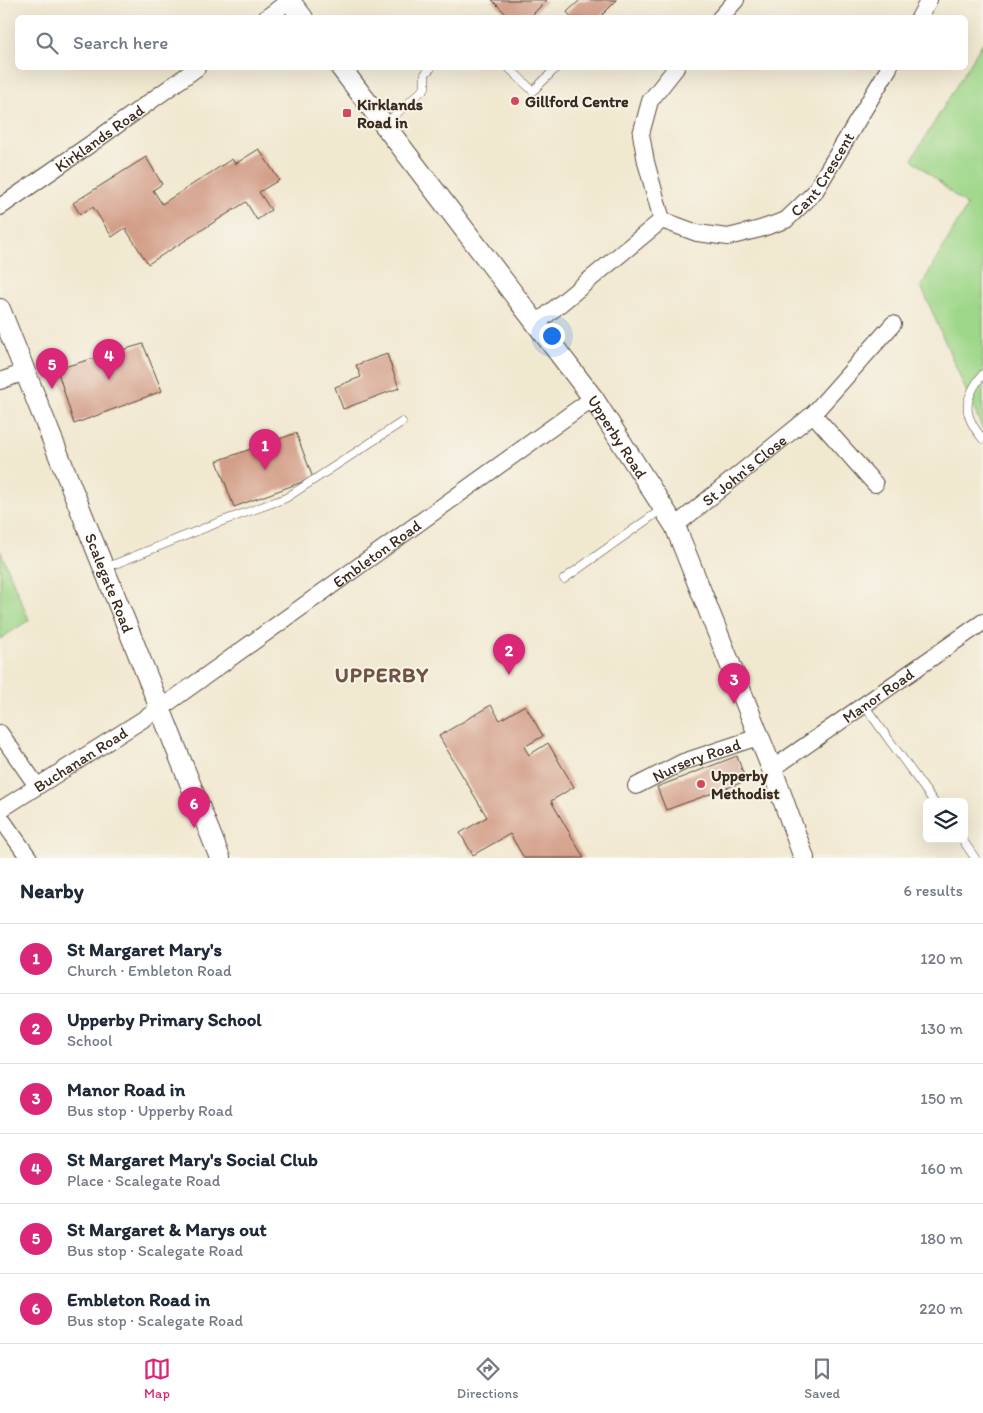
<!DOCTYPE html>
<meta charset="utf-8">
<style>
:root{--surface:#fff;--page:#f6f6f7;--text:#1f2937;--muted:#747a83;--line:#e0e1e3;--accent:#db2777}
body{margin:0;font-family:Itim,sans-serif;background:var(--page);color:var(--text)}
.controls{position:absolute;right:15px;bottom:15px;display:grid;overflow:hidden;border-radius:8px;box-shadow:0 5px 20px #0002}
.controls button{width:45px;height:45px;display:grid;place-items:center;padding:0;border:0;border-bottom:1px solid var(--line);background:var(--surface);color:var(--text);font:25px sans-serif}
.you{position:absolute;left:551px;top:335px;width:18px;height:18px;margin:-12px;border:4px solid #fff;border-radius:50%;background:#1a73e8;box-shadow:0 0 0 8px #1a73e833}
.badge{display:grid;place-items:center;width:32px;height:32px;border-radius:50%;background:var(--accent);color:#fff;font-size:16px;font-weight:700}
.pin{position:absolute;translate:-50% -41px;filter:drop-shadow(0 1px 2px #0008)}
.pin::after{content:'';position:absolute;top:26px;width:18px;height:15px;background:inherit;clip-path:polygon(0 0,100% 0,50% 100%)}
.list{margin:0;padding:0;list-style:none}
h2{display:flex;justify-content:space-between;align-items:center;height:65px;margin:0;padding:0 20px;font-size:21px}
h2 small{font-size:16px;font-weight:400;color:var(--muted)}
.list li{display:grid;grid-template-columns:32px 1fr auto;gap:15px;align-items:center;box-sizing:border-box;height:70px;padding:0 20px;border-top:1px solid var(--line)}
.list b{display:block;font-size:19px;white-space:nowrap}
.list p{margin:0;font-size:16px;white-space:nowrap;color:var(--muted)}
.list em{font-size:16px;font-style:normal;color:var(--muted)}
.icon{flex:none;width:28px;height:28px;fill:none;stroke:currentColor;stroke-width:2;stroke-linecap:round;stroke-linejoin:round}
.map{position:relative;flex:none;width:983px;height:858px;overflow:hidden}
.search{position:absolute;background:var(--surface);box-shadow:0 5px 20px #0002;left:15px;right:15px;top:15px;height:55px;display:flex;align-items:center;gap:12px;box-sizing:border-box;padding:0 18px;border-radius:8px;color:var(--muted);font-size:19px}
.sheet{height:485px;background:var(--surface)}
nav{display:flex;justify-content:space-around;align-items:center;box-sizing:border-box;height:70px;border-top:1px solid var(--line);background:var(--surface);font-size:14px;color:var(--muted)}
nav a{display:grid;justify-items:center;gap:2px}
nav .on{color:var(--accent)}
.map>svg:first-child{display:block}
.green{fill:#9ed789;stroke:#6c8054}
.building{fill:#d39e88}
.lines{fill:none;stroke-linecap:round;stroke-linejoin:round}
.service-casing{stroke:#564639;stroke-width:9}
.minor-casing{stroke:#564639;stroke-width:18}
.tertiary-casing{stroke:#564639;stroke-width:22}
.service{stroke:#fff;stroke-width:8}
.minor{stroke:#fff;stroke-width:16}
.tertiary{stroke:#fff;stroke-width:20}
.poi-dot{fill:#d1495b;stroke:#f7f3e8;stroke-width:2}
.labels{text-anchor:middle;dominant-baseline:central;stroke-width:4;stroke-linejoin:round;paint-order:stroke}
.poi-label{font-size:16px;font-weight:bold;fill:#3b2a1e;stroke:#f7f3e8;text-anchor:start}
.street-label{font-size:16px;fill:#3b2a1e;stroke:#f7f3e8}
.district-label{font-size:21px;font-weight:bold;letter-spacing:1px;fill:#705343;stroke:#f7f3e8}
</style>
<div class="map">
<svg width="983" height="858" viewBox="0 0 983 858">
<rect width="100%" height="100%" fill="#f7f3e8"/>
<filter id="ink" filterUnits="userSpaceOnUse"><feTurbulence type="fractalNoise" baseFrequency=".02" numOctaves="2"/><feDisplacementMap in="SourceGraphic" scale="10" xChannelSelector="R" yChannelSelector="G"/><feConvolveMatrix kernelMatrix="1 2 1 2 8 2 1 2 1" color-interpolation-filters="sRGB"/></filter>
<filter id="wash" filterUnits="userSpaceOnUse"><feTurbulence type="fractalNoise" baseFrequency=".0096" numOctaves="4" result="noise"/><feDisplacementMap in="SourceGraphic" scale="20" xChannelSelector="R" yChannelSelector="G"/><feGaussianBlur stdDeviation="1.12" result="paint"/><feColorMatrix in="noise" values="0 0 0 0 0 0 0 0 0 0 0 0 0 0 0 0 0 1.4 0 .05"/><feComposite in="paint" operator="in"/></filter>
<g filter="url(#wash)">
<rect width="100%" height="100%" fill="#f1e8d0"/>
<g class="green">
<path d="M983,42V430L921,286L967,206L912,159Z"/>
<path d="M0,550L29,620L0,639Z"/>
</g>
<g id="blocks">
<g class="building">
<path d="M492,0H547L531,16L533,18H507L508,16Z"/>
<path d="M580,0H617L599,18H572L567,12Z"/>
<path d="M259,149L279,180L259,192L271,210L257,220L246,202L148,264L125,228L112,237L93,207L80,214L73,203L146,157L162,184L153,190L162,204L232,159L235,164Z"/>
<path d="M143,344L162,391L74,424L57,369Z"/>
<path d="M387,354L399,388L343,409L335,387L361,377L356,365Z"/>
<path d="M296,433L313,478L234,507L217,461Z"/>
<path d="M491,705L500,720L525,705L543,736L524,747L529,755L548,743L574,787L551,801L584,858H524L510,834L473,855L460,833L487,817L439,736Z"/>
<path d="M737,756L746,781L666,810L657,787Z"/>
</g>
</g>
</g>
<g filter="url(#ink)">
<use href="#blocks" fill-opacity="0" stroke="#564639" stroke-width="1"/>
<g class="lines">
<g class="service-casing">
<g id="service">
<path d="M509,68L533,91L556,68"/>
<path d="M385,124L425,88V74L431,68"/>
<path d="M983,374C963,399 962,415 983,439"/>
<path d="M105,568L217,523L286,498L402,422"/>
<path d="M564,579L662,509"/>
<path d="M864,705L934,802"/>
<path d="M962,839L975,858"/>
</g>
</g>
<g class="minor-casing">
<g id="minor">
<path d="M266,18L290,0"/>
<path d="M720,18L736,0"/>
<path d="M919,18L929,0"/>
<path id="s1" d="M0,207L92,143L197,68"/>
<path id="s2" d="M662,220L697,233L728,237L760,229L786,220L814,193L889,68"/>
<path d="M662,220L646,162L641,134L650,101L676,68"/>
<path d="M537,323L662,220"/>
<path d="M0,381L25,372"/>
<path d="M813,414L875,484"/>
<path id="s3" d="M675,526L813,414L893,324"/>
<path d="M0,733L37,786"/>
<path id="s4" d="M772,769L983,622"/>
<path id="s5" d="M636,786L683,762L758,737"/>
<path id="s6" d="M0,810L161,708L593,398"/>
<path d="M0,817L29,858"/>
</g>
</g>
<g class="tertiary-casing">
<g id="tertiary">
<path d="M289,0L303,18"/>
<path id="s7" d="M341,68L593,398L675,526L772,769L804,858"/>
<path id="s8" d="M0,309L220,858"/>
</g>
</g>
<use href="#service" class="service"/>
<use href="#minor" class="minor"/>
<use href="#tertiary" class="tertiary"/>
</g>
</g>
<g class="poi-dot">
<circle cx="515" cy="101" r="5"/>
<rect x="342" y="108" width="10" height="10" rx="2.5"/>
<circle cx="701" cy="784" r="5"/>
</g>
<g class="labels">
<g class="poi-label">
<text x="525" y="101">Gillford Centre</text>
<text x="357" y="104">Kirklands<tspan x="357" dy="18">Road in</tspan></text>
<text x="711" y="775">Upperby<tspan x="711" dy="18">Methodist</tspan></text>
</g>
<g class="street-label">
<text stroke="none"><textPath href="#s1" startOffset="121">Kirklands Road</textPath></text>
<text stroke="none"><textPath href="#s2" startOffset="188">Cant Crescent</textPath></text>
<text stroke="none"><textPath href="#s7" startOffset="461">Upperby Road</textPath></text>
<text stroke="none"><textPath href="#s3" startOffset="89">St John's Close</textPath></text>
<text stroke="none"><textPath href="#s6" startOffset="456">Embleton Road</textPath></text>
<text stroke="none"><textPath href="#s8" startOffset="295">Scalegate Road</textPath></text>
<text stroke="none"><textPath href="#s4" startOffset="129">Manor Road</textPath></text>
<text stroke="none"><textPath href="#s6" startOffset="95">Buchanan Road</textPath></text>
<text stroke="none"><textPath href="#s5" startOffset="66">Nursery Road</textPath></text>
</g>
<g class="district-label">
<text x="382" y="674">UPPERBY</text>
</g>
</g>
</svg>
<div class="controls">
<button><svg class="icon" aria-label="layers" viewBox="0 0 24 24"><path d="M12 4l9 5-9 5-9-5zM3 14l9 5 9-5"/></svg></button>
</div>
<div class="you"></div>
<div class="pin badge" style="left:265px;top:470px">1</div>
<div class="pin badge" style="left:509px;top:675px">2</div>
<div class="pin badge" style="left:734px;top:704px">3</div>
<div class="pin badge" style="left:109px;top:380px">4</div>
<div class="pin badge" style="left:52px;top:389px">5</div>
<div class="pin badge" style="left:194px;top:828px">6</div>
<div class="search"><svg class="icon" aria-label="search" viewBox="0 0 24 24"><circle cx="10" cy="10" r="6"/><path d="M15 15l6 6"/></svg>Search here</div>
</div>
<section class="sheet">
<h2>Nearby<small>6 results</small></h2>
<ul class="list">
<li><span class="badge">1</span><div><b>St Margaret Mary's</b><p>Church · Embleton Road</p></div><em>120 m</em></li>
<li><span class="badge">2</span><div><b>Upperby Primary School</b><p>School</p></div><em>130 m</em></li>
<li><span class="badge">3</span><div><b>Manor Road in</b><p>Bus stop · Upperby Road</p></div><em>150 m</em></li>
<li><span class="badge">4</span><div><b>St Margaret Mary's Social Club</b><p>Place · Scalegate Road</p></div><em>160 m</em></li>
<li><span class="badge">5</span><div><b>St Margaret &amp; Marys out</b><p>Bus stop · Scalegate Road</p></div><em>180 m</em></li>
<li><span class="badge">6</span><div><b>Embleton Road in</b><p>Bus stop · Scalegate Road</p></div><em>220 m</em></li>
</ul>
</section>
<nav>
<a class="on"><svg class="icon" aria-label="map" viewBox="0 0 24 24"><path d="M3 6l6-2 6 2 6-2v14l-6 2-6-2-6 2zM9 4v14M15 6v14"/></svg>Map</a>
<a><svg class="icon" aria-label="directions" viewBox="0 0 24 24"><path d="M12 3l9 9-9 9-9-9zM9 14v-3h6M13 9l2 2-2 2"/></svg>Directions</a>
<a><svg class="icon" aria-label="saved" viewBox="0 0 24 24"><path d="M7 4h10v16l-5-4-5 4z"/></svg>Saved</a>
</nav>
